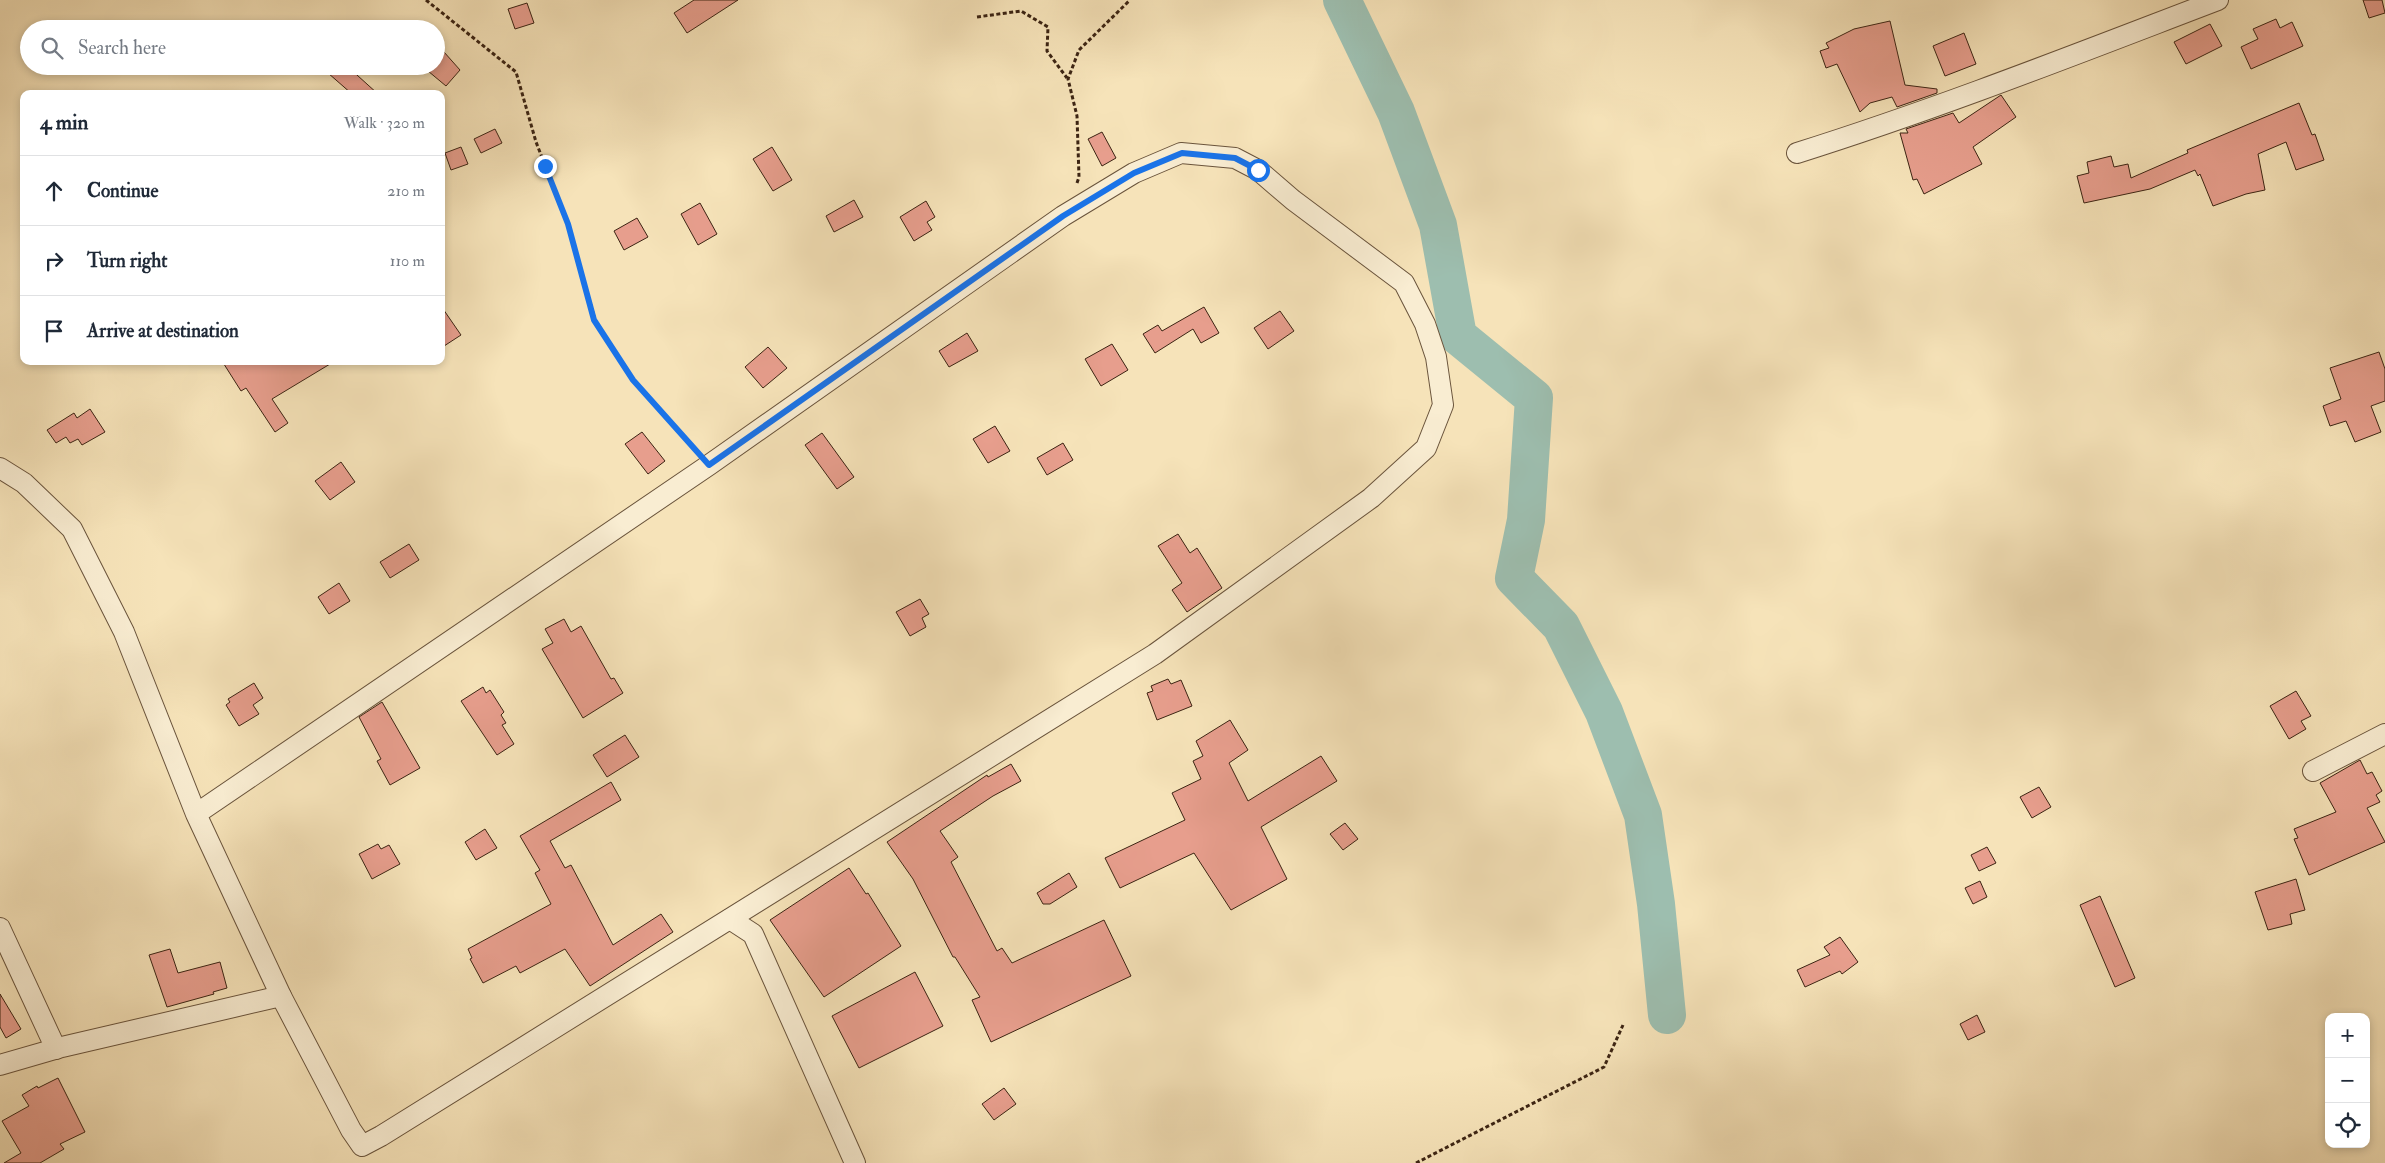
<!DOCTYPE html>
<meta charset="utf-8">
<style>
:root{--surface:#fff;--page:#f2f2f3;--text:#1f2937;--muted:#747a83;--line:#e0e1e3}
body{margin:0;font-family:"IM FELL Double Pica",serif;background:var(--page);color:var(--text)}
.controls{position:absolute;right:15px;bottom:15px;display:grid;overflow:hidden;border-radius:10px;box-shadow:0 2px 8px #0003}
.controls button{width:45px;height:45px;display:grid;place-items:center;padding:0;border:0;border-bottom:1px solid var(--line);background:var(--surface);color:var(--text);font:25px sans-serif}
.stop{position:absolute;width:15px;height:15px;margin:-11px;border:4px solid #1a73e8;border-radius:50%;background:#fff}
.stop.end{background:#1a73e8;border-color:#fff;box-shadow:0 1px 5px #0008}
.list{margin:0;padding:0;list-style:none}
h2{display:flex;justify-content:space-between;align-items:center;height:65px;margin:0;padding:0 20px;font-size:21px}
h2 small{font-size:16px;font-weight:400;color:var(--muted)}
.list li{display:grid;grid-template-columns:32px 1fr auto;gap:15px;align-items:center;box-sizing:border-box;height:70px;padding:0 20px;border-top:1px solid var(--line)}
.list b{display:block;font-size:19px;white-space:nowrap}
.list em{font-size:16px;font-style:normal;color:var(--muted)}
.icon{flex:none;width:28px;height:28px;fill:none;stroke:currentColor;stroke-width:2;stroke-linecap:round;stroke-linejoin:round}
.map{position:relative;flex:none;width:2385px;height:1163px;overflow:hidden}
.search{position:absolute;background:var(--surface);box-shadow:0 2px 8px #0003;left:20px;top:20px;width:425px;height:55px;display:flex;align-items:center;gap:12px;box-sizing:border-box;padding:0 18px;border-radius:28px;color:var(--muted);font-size:19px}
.panel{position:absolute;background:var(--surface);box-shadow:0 2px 8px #0003;left:20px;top:90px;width:425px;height:275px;border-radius:10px}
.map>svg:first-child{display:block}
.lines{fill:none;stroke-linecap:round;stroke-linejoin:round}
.river{stroke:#9dbeaf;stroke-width:38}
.building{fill:#e79e8d;stroke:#3c2413}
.minor-casing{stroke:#6a543c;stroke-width:22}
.path{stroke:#3c2413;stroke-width:3;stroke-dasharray:4 2.5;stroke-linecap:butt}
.minor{stroke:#f9edd2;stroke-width:20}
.route{stroke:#1a73e8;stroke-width:6}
</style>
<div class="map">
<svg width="2385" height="1163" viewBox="0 0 2385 1163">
<rect width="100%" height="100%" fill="#f6e3b9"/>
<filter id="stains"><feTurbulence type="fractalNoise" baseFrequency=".004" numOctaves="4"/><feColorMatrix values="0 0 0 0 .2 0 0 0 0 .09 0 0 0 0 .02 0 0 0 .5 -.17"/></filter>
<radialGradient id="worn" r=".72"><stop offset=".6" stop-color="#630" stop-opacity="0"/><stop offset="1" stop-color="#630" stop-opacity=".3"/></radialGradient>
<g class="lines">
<path class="river" d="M1342,0L1396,112L1438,225L1458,336L1534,398L1526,520L1514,578L1561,626L1604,712L1643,815L1656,904L1667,1015"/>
</g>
<g class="building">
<path d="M694,0H738L687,33L674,13Z"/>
<path d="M2363,0H2382L2385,13L2369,18Z"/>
<path d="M527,3L534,23L515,29L508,9Z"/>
<path d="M2276,19L2280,28L2292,22L2303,46L2251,69L2241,47L2258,39L2253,29Z"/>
<path d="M1890,21L1905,85L1937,89V93L1897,107L1892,97L1870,103L1860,112L1837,64L1826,68L1820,51L1829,48L1826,43L1854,29Z"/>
<path d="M2210,24L2222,46L2186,64L2174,42Z"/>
<path d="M1964,33L1976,64L1945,76L1933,46Z"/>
<path d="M436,43L460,70L446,86L422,66H436Z"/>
<path d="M320,66H347L378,94H352Z"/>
<path d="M2001,95L2016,117L1973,147L1982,164L1924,194L1917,179L1913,180L1900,133H1908L1906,129L1953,113L1959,123Z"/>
<path d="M2299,103L2312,135L2315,134L2324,160L2296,170L2286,142L2258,154L2265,190L2246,194L2213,206L2200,174L2198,176L2195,170L2150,189L2084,203L2077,176L2089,173L2087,162L2111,156L2114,167L2128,164L2131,178L2188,153L2187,150Z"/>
<path d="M495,129L502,143L481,153L474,139Z"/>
<path d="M1102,132L1116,158L1102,166L1088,139Z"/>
<path d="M461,147L468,164L451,170L445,153Z"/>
<path d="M772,147L792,180L773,191L753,159Z"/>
<path d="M854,200L863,217L834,232L826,216Z"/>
<path d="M926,201L935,217L927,222L932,230L914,241L900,217Z"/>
<path d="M700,203L717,234L698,245L681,214Z"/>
<path d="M637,218L648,237L624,250L614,231Z"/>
<path d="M441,306L461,335L441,348Z"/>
<path d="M1204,307L1219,333L1201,343L1193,329L1155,353L1143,334L1158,325L1162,331Z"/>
<path d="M1280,311L1294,331L1268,349L1254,328Z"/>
<path d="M967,333L978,351L949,367L939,351Z"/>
<path d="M1112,344L1128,370L1101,386L1085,359Z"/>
<path d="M768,347L787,368L763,388L745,367Z"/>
<path d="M2379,352L2385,369V401L2371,406L2381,432L2355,442L2346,421L2330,426L2323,406L2341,399L2330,368Z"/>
<path d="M222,361H335L272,399L288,423L275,432L246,388L241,391Z"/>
<path d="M90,409L105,432L82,445L78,439L70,443L66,437L56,443L47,430L74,413L77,418Z"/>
<path d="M995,426L1010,451L988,463L973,439Z"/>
<path d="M642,432L665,461L648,474L625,444Z"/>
<path d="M822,433L854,477L837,489L805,445Z"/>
<path d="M1063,443L1073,460L1047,475L1037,458Z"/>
<path d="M341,462L355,482L330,500L315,481Z"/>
<path d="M1178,534L1190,553L1197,548L1222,588L1187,612L1172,590L1182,583L1158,546Z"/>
<path d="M409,544L419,560L390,578L380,562Z"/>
<path d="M339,583L350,601L329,614L318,597Z"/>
<path d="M920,599L929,614L922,618L926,627L910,636L896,612Z"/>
<path d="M564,619L571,632L581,626L611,679L614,678L623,693L583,718L542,649L553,643L545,629Z"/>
<path d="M1168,679L1171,684L1181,680L1192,706L1157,720L1147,693L1153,691L1151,686Z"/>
<path d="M254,683L263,698L253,705L259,714L239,726L226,705L230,702L228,699Z"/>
<path d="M483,687L486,693L490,690L504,712L501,715L506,723L502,725L514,744L497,755L461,701Z"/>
<path d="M2296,691L2311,716L2301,721L2306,729L2289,739L2270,706Z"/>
<path d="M382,702L420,768L390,785L377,761L381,759L359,717Z"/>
<path d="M1230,720L1248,750L1229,763L1248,801L1321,756L1337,781L1261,827L1287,879L1231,910L1194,853L1120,888L1105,858L1185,820L1172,793L1201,779L1193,761L1203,756L1196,741Z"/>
<path d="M625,735L639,757L607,777L593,755Z"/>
<path d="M2360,760L2367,774L2372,772L2382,791L2376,795L2380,802L2367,808L2385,842L2309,875L2294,839L2298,838L2294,829L2336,812L2320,783Z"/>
<path d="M1011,764L1021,781L993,796L940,831L958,857L951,862L997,951L1002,948L1012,963L1104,920L1131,976L991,1042L972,1000L980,997L955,957H953L913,879L887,842L987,775L988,777Z"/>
<path d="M611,782L621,800L550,841L565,868L571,865L613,945L661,914L673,932L590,986L565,949L520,973L516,966L483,983L470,959L472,958L468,949L551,904L535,873L540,870L520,836Z"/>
<path d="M2039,787L2051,807L2032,818L2020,797Z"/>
<path d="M1345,823L1358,839L1343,850L1330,834Z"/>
<path d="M485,829L497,848L476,860L465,842Z"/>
<path d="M378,844L381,849L389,845L400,864L372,879L359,854Z"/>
<path d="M1987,847L1996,863L1979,871L1971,855Z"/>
<path d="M849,868L866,894L868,893L901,946L824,997L770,920Z"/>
<path d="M1069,873L1077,887L1050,904H1043L1037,893Z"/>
<path d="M2296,879L2305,910L2290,914L2292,924L2268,930L2255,892Z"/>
<path d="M1980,881L1987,897L1973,904L1965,888Z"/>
<path d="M2100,896L2135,978L2115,987L2080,905Z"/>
<path d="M1840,937L1858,962L1842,974L1840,971L1805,987L1797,970L1830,955L1824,947Z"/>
<path d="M170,949L178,973L220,962L227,988L213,992L214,994L167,1007L149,955Z"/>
<path d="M915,972L943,1026L859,1068L832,1016Z"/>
<path d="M0,994L21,1029L6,1038L0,1027Z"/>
<path d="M1977,1015L1985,1032L1968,1040L1960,1024Z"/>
<path d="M58,1078L85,1132L60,1144L64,1149L40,1163H4L21,1153L2,1121L29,1106L22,1095L37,1086L38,1088Z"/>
<path d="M1004,1088L1016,1104L994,1120L982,1104Z"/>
</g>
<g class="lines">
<g class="minor-casing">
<g id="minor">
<path d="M1797,153C1940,108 2079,53 2218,0"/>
<path d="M0,468L24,483L72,529L124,632L196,814L281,996L351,1130L362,1146L381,1136L1155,654L1371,498L1426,448L1443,405L1436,357L1425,324L1404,283L1293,200L1258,170L1235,158L1181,153L1134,173L1063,216L709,465L196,814"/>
<path d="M2313,771L2385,734"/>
<path d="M730,919L753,934L855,1163"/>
<path d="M0,928L56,1049"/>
<path d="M0,1065L62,1047L281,996"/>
</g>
</g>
<g class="path">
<path d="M426,0L516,72L536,142L568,224L595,320L633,380L697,451"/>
<path d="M977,17L1021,11L1048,27L1047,51L1067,78"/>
<path d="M1077,183L1079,177L1077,116L1068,79L1079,50L1130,0"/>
<path d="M1416,1163L1604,1067L1623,1025"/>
</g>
<use href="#minor" class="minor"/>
</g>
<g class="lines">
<path class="route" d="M545,166L568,224L594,320L633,380L709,465L1063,216L1134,173L1182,153L1235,158L1258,170"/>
</g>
<rect width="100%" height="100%" filter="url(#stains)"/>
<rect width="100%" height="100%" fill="url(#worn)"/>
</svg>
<div class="controls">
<button>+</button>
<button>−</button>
<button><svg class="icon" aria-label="locate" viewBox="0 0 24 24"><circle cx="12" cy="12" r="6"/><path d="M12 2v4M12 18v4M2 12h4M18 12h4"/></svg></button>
</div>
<div class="stop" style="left:1258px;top:170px"></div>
<div class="stop end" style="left:545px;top:166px"></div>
<div class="search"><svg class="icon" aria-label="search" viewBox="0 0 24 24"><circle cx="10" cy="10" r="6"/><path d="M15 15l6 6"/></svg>Search here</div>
<section class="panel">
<h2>4 min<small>Walk · 320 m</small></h2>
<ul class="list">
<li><svg class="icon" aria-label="ahead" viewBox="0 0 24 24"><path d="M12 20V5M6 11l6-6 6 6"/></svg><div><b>Continue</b></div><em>210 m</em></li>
<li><svg class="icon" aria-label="right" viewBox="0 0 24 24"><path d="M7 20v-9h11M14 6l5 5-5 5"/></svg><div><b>Turn right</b></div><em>110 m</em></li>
<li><svg class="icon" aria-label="arrive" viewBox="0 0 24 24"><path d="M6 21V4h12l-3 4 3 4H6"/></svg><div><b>Arrive at destination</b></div></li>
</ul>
</section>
</div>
